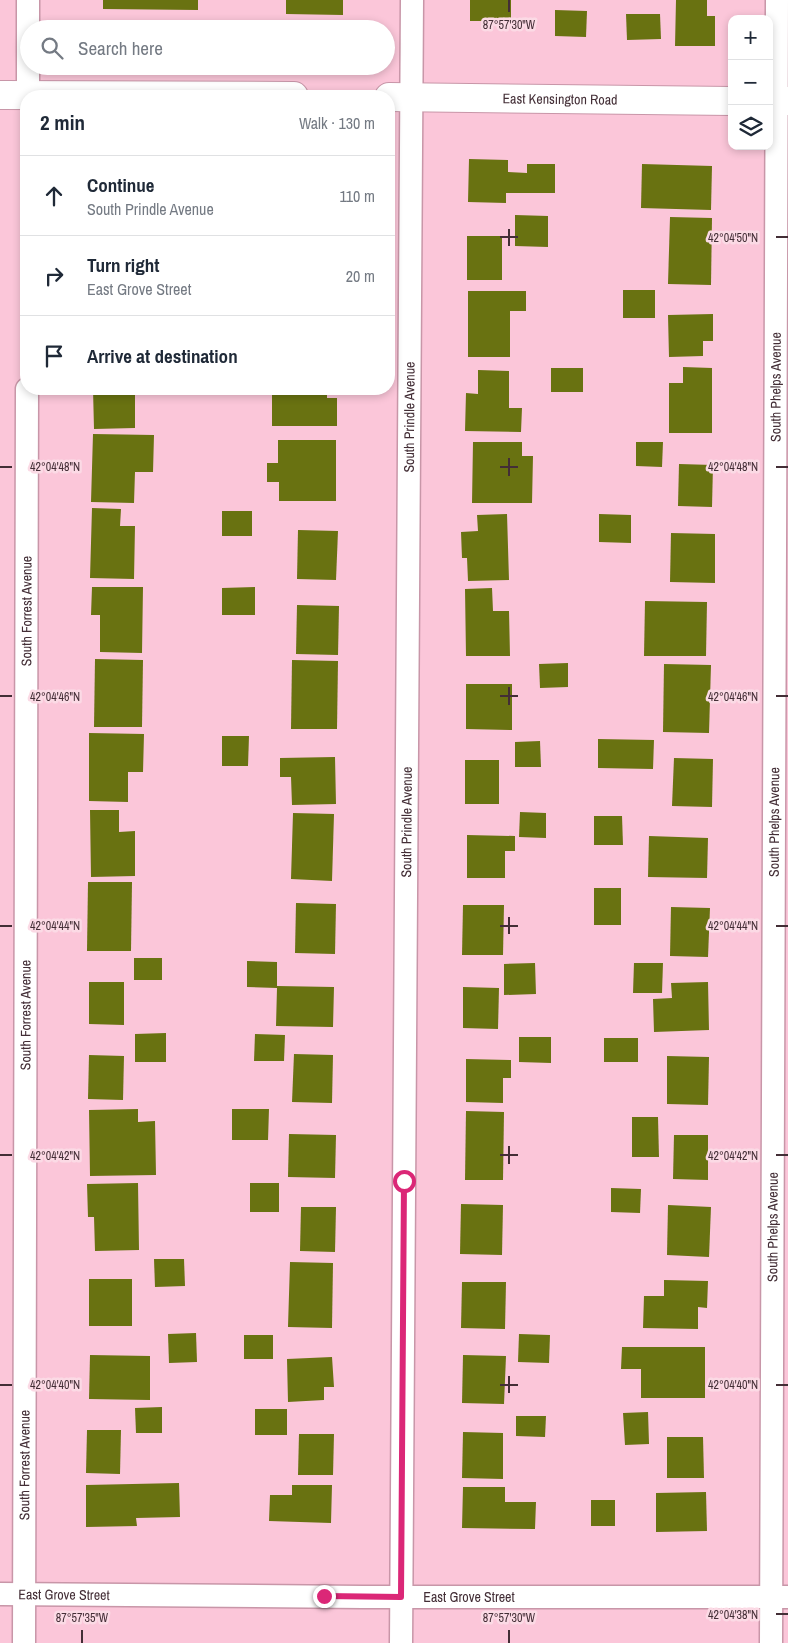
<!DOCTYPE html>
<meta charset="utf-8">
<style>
:root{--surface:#fff;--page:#f2f2f3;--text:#1f2937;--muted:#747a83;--line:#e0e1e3}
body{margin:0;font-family:"Archivo Narrow",sans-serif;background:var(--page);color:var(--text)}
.controls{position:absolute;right:15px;top:15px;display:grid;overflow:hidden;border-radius:10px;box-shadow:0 2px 8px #0003}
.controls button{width:45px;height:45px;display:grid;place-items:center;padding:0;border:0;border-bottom:1px solid var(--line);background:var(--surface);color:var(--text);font:25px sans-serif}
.stop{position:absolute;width:15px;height:15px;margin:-11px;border:4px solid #db2777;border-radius:50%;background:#fff}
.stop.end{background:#db2777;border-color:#fff;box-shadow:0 1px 5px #0008}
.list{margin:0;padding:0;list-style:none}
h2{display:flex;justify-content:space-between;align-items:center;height:65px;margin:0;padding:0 20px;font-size:21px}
h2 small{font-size:16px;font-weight:400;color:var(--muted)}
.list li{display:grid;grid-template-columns:32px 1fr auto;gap:15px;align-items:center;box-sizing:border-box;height:80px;padding:0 20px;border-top:1px solid var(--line)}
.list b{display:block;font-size:19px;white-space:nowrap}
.list p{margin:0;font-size:16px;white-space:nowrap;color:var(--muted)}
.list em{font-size:16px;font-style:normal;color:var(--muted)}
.icon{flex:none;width:28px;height:28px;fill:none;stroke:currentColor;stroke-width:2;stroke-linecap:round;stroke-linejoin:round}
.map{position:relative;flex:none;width:788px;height:1643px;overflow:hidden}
.search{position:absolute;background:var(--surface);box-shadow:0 2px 8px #0003;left:20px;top:20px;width:375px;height:55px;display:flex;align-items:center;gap:12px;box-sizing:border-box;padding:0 18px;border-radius:28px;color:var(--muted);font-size:19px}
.panel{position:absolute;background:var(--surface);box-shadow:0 2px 8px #0003;left:20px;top:90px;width:375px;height:305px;border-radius:20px}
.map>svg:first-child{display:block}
.building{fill:#697211}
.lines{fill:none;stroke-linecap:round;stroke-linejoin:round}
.minor-casing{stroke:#c896a8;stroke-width:25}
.secondary-casing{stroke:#c896a8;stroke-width:30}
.minor{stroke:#fff;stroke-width:22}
.secondary{stroke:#fff;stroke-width:28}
.route{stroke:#db2777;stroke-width:6}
.ticks{fill:none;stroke:#432e36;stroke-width:2}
.labels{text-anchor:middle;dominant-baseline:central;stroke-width:5;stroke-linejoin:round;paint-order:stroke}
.street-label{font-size:14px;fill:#432e36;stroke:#fbdae5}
.ticks-label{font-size:12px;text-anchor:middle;fill:#432e36;stroke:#fbdae5;stroke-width:5;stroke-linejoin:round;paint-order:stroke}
</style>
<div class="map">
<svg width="788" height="1643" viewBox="0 0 788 1643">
<rect width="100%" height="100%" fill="#fbc6d9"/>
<g class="building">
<path d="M103,0H198V10L103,9Z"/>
<path d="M286,0H343V15L286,14Z"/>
<rect x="470" y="0" width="41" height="21"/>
<path d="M676,0H707V16H715V46H675Z"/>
<path d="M555,10L587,11L586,37L555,36Z"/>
<path d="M626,14H660L661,39L627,40Z"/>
<path d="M469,159L508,160V172L527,173V164H555V193H506V203L468,202Z"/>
<path d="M642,164L712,166L711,210L641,208Z"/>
<path d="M515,215L548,216V247L515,246Z"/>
<path d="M670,217L712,218L711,285L668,284Z"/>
<rect x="467" y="236" width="35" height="44"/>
<rect x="623" y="290" width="32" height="28"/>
<path d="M468,291H526V311H510V357H468Z"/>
<path d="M713,314V341H703V356L669,357L668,315Z"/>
<path d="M683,367L712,368V433H669V383H683Z"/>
<rect x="551" y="368" width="32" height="24"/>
<path d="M478,370L509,371V408H522L521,432L465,431L466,393L478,394Z"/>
<path d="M93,389H142V391H135V428L94,429Z"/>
<path d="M272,389H327V398H337V426H272Z"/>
<path d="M93,434L154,435L153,472H135L134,503L91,502Z"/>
<path d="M278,440H336V501H279V482H267V463H278Z"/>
<path d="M473,442H522V456H533L532,503H472Z"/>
<path d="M636,442H663L662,467L636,466Z"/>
<path d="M679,464L713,465L712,507L678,506Z"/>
<path d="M92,508L121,509L120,526H135L134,579L90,578Z"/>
<rect x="222" y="511" width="30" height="25"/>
<path d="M507,514L509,580L468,581L467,558H462L461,532L478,531L477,515Z"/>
<path d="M599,514L631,515V543L599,542Z"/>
<path d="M298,530L338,531L336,580L297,579Z"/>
<path d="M671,533L715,534V583L670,582Z"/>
<path d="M92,587H143L142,653L100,652V615H91Z"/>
<path d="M255,587V615H222V588Z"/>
<path d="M492,588L493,611H509L510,656H466L465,589Z"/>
<path d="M645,601L707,602L706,656H644Z"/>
<path d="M297,605L339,606L338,655L296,654Z"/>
<path d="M95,659L143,660L142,727H94Z"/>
<path d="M292,660L338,661L337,729H291Z"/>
<path d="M568,663V687L540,688L539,664Z"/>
<path d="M664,664L711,665L709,733L663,732Z"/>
<path d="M466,684H512V730L466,729Z"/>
<path d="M89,733L144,734L143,772H128V802L89,801Z"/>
<path d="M222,736H249L248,766H222Z"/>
<path d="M598,739L654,740L653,769L598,768Z"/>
<path d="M540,741L541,767H515V742Z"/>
<path d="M335,757L336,804L292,805L291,777H280V758Z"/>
<path d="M674,758L713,759L712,807L672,806Z"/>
<rect x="465" y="760" width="34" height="44"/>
<path d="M90,810H119V832L135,831V876L91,877Z"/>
<path d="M520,812L546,813V838L519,837Z"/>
<path d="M293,813L334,814L332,881L291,879Z"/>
<path d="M594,816H622L623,845H594Z"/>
<path d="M467,835L515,836V851H505V878H467Z"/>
<path d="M649,836L708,838L707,878L648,877Z"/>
<path d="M88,882H132L131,951H87Z"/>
<rect x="594" y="888" width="27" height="37"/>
<path d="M296,903L336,904L335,954L295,953Z"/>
<path d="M463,905H504L503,955H462Z"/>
<path d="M671,907L710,908L708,957L670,956Z"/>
<rect x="134" y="958" width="28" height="22"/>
<path d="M247,961L277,962V986L334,987L333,1027L276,1026L277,988L247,987Z"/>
<path d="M535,963L536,994L504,995V964Z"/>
<path d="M634,963H663L662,993H633Z"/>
<path d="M89,982H124V1025L89,1024Z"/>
<path d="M708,982L709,1030L654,1032L653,999L672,998L671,983Z"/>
<path d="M463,987L499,988L498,1029L463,1028Z"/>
<path d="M166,1033V1062H135V1034Z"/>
<path d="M255,1034L285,1035L284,1061H254Z"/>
<path d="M519,1037H551V1063L519,1062Z"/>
<rect x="604" y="1038" width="34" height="24"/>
<path d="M294,1054L333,1055L332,1103L292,1102Z"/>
<path d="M89,1055L124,1056L123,1100L88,1099Z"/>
<path d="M667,1056L709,1057L708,1105L667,1104Z"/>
<path d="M466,1059L511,1060V1078H503V1103L466,1102Z"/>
<path d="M138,1109V1122L155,1121L156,1175L90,1176L89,1110Z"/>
<path d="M232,1109H269L268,1140H232Z"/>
<path d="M466,1111L504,1112L503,1180H465Z"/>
<path d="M632,1117H658L659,1157H632Z"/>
<path d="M289,1134L336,1135L335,1178L288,1177Z"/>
<path d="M674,1135H708V1180L673,1179Z"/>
<path d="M138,1183L139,1250L95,1251L94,1217H88L87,1184Z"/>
<rect x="250" y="1183" width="29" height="29"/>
<path d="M611,1188L641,1189L640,1213L611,1212Z"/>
<path d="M461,1204L503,1205L502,1255L460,1254Z"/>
<path d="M668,1205L711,1207L709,1257L667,1255Z"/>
<path d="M301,1207H336L335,1252L300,1251Z"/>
<path d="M154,1259H184L185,1286L155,1287Z"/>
<path d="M290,1262L333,1263L332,1328L288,1327Z"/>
<rect x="89" y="1279" width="43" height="47"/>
<path d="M664,1280L708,1281L707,1308L698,1307V1329L643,1328L644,1296H664Z"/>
<path d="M462,1282H506L505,1329L461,1328Z"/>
<path d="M196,1333L197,1362L169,1363L168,1334Z"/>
<path d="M519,1334L550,1335L549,1363L518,1362Z"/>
<rect x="244" y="1335" width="29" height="24"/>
<path d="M622,1347H705V1398H641V1369H621Z"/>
<path d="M90,1355L150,1356V1400L89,1399Z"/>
<path d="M463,1355L506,1356L504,1404L462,1403Z"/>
<path d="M332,1357L334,1387H324V1400L288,1402L287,1359Z"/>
<path d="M162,1407V1433H136L135,1408Z"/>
<rect x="255" y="1409" width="32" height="26"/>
<path d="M648,1412L649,1444L625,1445L623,1413Z"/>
<path d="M516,1416H546L545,1437L516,1436Z"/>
<path d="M87,1430H121L120,1474L86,1473Z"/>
<path d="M463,1432L503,1433V1479L462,1478Z"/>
<path d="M299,1434H334L333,1475H298Z"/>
<path d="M667,1437H703L704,1478H667Z"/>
<path d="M179,1483L180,1517L136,1518L137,1526L86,1527V1485Z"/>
<path d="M292,1485H332L331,1523L269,1521L270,1495H292Z"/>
<path d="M463,1487H505V1502H536L535,1529L462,1528Z"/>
<path d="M706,1492L707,1531L656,1532V1493Z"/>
<rect x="591" y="1500" width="24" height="26"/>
</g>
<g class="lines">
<g class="minor-casing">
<g id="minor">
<path d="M28,0V96"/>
<path id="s1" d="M0,1594L363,1597H788"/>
<path id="s2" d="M24,1643L27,389"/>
<path id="s3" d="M401,1643L412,0"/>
<path id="s4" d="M771,1643L777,0"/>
</g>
</g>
<g class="secondary-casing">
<g id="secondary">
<path d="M0,95L294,96"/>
<path id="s5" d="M389,97L732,101"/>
<path d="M769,101H788"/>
</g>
</g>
<use href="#minor" class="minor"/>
<use href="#secondary" class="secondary"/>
</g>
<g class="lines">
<path class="route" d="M324,1596L401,1597L404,1181"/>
</g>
<path class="ticks" d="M509,0V12M509,229V246M500,237H518M776,237H788M509,458V476M0,467H12M500,467H518M776,467H788M509,687V705M0,696H12M500,696H518M776,696H788M509,917V934M0,926H12M500,926H518M776,926H788M509,1146V1164M0,1155H12M500,1155H518M776,1155H788M509,1376V1393M0,1385H12M500,1385H518M776,1385H788M776,1614H788M82,1630V1643M509,1630V1643"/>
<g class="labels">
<g class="street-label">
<text stroke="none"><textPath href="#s5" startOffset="171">East Kensington Road</textPath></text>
<text stroke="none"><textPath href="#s4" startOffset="1256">South Phelps Avenue</textPath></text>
<text stroke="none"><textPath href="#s3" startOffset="1226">South Prindle Avenue</textPath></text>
<text stroke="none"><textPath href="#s2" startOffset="1032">South Forrest Avenue</textPath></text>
<text stroke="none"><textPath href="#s4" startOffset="821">South Phelps Avenue</textPath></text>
<text stroke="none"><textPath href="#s3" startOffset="821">South Prindle Avenue</textPath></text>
<text stroke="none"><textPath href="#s2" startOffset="628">South Forrest Avenue</textPath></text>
<text stroke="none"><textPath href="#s4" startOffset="416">South Phelps Avenue</textPath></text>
<text stroke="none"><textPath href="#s2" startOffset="178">South Forrest Avenue</textPath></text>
<text stroke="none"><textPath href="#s1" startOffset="64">East Grove Street</textPath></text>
<text stroke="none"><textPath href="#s1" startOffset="469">East Grove Street</textPath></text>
</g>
</g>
<g class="ticks-label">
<text x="509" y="29">87°57'30"W</text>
<text x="733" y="242">42°04'50"N</text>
<text x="55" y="471">42°04'48"N</text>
<text x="733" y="471">42°04'48"N</text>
<text x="55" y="701">42°04'46"N</text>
<text x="733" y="701">42°04'46"N</text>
<text x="55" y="930">42°04'44"N</text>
<text x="733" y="930">42°04'44"N</text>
<text x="55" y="1160">42°04'42"N</text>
<text x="733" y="1160">42°04'42"N</text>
<text x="55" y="1389">42°04'40"N</text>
<text x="733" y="1389">42°04'40"N</text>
<text x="733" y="1619">42°04'38"N</text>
<text x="82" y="1622">87°57'35"W</text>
<text x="509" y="1622">87°57'30"W</text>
</g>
</svg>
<div class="controls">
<button>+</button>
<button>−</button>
<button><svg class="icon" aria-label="layers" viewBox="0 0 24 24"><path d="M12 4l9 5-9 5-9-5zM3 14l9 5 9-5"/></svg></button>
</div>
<div class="stop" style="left:404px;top:1181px"></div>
<div class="stop end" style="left:324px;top:1596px"></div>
<div class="search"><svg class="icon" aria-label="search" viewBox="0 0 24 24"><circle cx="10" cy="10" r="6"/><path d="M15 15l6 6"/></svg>Search here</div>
<section class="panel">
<h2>2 min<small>Walk · 130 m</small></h2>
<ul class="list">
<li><svg class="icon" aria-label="ahead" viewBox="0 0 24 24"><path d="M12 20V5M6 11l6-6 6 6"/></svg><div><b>Continue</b><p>South Prindle Avenue</p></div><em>110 m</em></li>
<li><svg class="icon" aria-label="right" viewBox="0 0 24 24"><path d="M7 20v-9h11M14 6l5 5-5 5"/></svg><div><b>Turn right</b><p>East Grove Street</p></div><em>20 m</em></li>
<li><svg class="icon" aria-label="arrive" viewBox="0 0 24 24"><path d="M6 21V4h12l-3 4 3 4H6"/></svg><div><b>Arrive at destination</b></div></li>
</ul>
</section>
</div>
